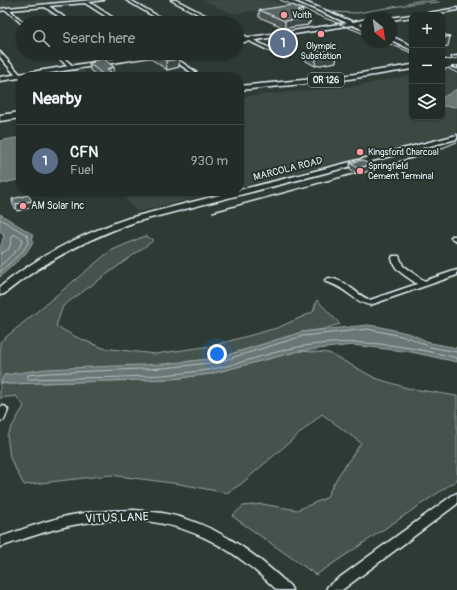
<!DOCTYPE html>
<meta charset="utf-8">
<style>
:root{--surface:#222c28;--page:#2a3430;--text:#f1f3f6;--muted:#a2a7a8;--line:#3f4845;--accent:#ff9aa2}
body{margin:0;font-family:Pangolin,sans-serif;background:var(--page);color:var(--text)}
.controls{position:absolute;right:12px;top:12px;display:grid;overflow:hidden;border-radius:8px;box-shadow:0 1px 3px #0004}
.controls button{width:36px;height:36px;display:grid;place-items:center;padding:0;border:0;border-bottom:1px solid var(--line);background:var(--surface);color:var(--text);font:20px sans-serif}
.compass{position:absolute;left:361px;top:12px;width:36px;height:36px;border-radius:50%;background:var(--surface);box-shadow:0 1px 3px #0004;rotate:151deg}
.you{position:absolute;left:217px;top:354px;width:14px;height:14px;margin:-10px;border:3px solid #fff;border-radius:50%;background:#1a73e8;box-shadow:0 0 0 6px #1a73e833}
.badge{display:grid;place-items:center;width:26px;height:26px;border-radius:50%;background:var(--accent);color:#fff;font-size:13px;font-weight:700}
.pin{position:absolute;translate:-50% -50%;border:2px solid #fff;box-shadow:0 1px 4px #0006}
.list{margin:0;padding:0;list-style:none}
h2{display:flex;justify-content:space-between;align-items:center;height:52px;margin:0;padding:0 16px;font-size:17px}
h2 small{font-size:13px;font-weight:400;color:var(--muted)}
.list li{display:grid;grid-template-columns:26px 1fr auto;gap:12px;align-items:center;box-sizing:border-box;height:72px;padding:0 16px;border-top:1px solid var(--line)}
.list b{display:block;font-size:15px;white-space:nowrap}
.list p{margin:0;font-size:13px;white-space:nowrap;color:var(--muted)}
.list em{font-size:13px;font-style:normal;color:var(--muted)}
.icon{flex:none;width:22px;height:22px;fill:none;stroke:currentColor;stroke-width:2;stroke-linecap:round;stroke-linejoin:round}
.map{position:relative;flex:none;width:457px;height:590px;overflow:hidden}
.search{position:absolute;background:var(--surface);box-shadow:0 1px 3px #0004;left:16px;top:16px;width:228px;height:44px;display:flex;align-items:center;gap:10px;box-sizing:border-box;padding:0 14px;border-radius:22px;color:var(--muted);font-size:15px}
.panel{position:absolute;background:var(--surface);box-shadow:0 1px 3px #0004;left:16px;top:72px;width:228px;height:124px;border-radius:16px}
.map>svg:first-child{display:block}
.built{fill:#3b4843}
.green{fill:#45524e;stroke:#96a2a3}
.water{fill:#6b7775;stroke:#9da8a9}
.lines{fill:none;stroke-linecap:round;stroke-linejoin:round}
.shore{stroke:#b6c0c4;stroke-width:1}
.stream{stroke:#9da8a9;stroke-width:1}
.minor-casing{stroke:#e8f1f8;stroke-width:3}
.tertiary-casing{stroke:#e8f1f8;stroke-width:3}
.secondary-casing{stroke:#e8f1f8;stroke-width:3}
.motorway-casing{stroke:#e8f1f8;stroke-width:3}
.minor{fill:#26332d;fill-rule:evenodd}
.tertiary{fill:#26332d;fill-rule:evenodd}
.secondary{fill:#26332d;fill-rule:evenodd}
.motorway{fill:#26332d;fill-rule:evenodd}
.rail-far1{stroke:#e8f1f8;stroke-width:1}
.rail{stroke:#e8f1f8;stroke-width:1.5}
.motorway-bridge-far1-casing{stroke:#e8f1f8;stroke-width:8;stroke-linecap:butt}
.motorway-bridge-casing{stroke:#e8f1f8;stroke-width:10;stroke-linecap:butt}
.motorway-bridge-far1{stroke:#26332d;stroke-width:6}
.motorway-bridge{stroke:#26332d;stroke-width:8}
.wall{fill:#4d5755;stroke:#e8f1f8}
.shaded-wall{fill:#3e4745;stroke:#e8f1f8}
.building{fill:#596563;stroke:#e8f1f8}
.poi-dot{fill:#ff9aa2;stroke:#26332d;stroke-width:1.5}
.labels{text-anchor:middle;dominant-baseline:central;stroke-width:4;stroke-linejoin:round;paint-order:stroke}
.far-poi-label{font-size:9px;fill:#e8f1f8;stroke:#26332d;text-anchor:start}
.shield{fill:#26332d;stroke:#aeb8bb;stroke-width:1}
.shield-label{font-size:9px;font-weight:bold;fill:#e8f1f8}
.street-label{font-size:10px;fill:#e8f1f8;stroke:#26332d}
.poi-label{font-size:10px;fill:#e8f1f8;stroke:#26332d;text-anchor:start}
.near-street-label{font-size:12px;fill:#e8f1f8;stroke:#26332d}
</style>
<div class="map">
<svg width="457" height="590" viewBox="0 0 457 590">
<rect width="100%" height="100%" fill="#2e3b35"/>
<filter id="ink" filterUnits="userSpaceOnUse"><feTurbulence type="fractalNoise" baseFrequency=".025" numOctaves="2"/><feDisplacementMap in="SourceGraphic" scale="8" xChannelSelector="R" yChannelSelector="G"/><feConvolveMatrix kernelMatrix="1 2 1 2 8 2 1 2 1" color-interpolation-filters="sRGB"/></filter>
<g filter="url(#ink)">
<g class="built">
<path d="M0,0H88L0,9Z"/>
<path d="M203,0H272L288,6L233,14Z"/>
<path d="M81,69L87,74L69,77H27Z"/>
<path d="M449,69L457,74V133L239,187V97L356,86L412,75V117H442V70Z"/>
<path d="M119,191H222L137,212Z"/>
</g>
<path class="green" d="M145,236L154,240L63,306L56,326L76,337L103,348L155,354L211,346L277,328L313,312L317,300L340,324L324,329L302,332L218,358L1,383L9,384L172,379L210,374L299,351L329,353L375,378L407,388L457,396V480L316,575L232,516L243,506L262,504L297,510L326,498L338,476L361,443L322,414L241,484L227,493L180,484L110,475L24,485L10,458L7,435L24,406L16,396L0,398V342L110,251Z"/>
<g class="water">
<path d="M457,89V107L442,106V98Z"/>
<path d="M21,137V179L0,184V141Z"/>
<path d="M0,214L32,234L33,242L26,253L0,277V249L4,235L0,231Z"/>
<path d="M368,325L381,327L411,334L431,343L457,348V362L411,352L353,345L299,351L210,374L172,379L8,384L1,383L4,375L46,369L164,364L218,358L302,332Z"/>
</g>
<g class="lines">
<g class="shore">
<path d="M0,219L27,235L29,241L23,251L0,272"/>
<path d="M0,254L9,249L13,234L23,239L19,248L0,266"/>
<path d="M457,352L430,347L410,338L368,329L303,336L218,362L164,368L47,373L28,375L27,377L29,379C88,377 149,379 207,370C238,365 267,353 298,347C352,337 405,345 457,358"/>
</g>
<g class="stream">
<path d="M407,3L423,0"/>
<path d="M429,3L439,2"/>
<path d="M313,5L332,12L356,13L436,0"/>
</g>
<g class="minor-casing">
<g id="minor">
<path d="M92,0H104L89,2L121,23H116L85,3L49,6L72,23H68L45,7L10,10L24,23L23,25L6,10L0,11V9L7,8Z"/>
<path d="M126,0H130L170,23H165Z"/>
<path d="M171,0H176L220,23H215Z"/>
<path d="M237,32L286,56L287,57L284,58L237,35Z"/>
<path d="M54,53H58L74,67V69H70Z"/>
<path d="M109,53H114L122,60L118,61Z"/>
<path d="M163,53H168L196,72L192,73Z"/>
<path d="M452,236H457V241L451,238Z"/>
<path d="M393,256H399L403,266L424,281L457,270V275L370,305C352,301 345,286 326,282L325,280L329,278C349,281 354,294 370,300L417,284C407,276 394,271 392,258Z"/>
<path d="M3,406L6,407L8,410L4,420L0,421V407Z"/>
<path d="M457,493V504L342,590H326L328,586L453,495Z"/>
<path d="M134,510C143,511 153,512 162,513C213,522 254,552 290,586L292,590H277C216,531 158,509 73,525C48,530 24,539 0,547V537C24,529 47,520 72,515C93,511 113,511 134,510Z"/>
</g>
</g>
<g class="tertiary-casing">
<path id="tertiary" d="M0,52L21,75V77H17L0,57Z"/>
</g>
<g class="secondary-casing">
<g id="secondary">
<path d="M294,0H300L353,22L367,19V23L359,24L367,27V31L352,25L237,43V39L347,23Z"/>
<path d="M457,8V10L428,15H417Z"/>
<path d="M412,15V17L391,20V18H389L412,15H414Z"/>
<path d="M391,36L412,46V50L391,40Z"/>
<path d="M151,53H165L162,55L0,81V77Z"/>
<path d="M442,59L457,64V68L442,63Z"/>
<path d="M457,135V139L135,222C87,239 44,261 4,294L0,295V287C39,255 82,234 129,218Z"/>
</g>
</g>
<g class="motorway-casing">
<g id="motorway">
<path d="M457,56V61H452V57Z"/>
<path d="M412,65V69L336,81L239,90V86L336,77Z"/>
<path d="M21,112V118L0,121V115Z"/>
</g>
</g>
<use href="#minor" class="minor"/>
<use href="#tertiary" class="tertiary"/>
<use href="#secondary" class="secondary"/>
<use href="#motorway" class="motorway"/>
<g class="rail-far1">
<path d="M280,0L367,35"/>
<path d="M385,42L412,53"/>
<path d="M442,65L457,73"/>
<path d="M440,149L457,142"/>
</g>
<path class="rail" d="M213,212L416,157L442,148"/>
<g class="motorway-bridge-far1-casing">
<path id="motorway-bridge-far1" d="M442,65L457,62"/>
</g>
<g class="motorway-bridge-casing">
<path id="motorway-bridge" d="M442,65L447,64"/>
</g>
<use href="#motorway-bridge-far1" class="motorway-bridge-far1"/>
<use href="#motorway-bridge" class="motorway-bridge"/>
</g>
<g class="wall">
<path d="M259,10L303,13L310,16V23H308V25L285,28L259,17Z"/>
<path d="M150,53H163L179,59V67L167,70L151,59Z"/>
<path d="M175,53H212L182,58L175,54Z"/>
<path d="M306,54L336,62L315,66L306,61Z"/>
<path d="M92,61L115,75L117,77H98L90,70L89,63H92Z"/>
<path d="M350,163L369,171L358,174L350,169Z"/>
<path d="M12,199L32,201L33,207L17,211L13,205Z"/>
</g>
<g class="shaded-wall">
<path d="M303,10L302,16L297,11Z"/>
<path d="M310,16V23H308V25L285,28V21Z"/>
<path d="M450,36L448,46L442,47V38Z"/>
<path d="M182,53H212L182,58Z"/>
<path d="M337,55L336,62L315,66L316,59Z"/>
<path d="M179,59V67L167,70L166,61Z"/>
<path d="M114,67L115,75L107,69Z"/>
<path d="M370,165L369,171L358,174V168Z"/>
<path d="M32,201L33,207L17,211L16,204Z"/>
</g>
<g class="building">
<path d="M292,5L303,10L297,11L310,16L304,17L308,19L285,21L259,10Z"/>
<path d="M442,34L450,36L442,38Z"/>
<path d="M327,50L337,55L316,59L306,54Z"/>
<path d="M153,53H169L179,59L166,61Z"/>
<path d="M104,59L114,67L107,69L117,77H106L89,63L94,62L92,61Z"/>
<path d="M362,160L370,165L358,168L350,163Z"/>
<path d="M28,195L32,201L16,204L12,199Z"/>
</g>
</g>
<g class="poi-dot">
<circle cx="284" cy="15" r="4"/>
<circle cx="321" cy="34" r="4"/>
<circle cx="360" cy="152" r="4"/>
<circle cx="360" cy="171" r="4"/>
<circle cx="23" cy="206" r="4"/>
</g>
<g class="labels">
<g class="far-poi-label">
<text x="292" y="15">Voith</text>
<text x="321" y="46" text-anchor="middle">Olympic<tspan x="321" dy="10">Substation</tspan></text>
<text x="368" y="152">Kingsford Charcoal</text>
<text x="368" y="166">Springfield<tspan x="368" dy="10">Cement Terminal</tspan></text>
</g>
<rect class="shield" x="308" y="73" width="36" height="14" rx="3"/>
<g class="shield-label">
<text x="326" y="80">OR 126</text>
</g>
<g class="street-label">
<text transform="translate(288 169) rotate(-14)">MARCOLA ROAD</text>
</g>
<g class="poi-label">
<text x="31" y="206">AM Solar Inc</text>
</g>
<g class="near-street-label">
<text transform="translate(117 518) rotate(-2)">VITUS LANE</text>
</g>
</g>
</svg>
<div class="controls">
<button>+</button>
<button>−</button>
<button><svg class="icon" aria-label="layers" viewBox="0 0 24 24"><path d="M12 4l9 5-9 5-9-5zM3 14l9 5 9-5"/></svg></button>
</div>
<svg class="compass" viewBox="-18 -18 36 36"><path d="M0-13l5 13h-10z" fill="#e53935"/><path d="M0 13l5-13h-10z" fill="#a2a7a8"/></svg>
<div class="you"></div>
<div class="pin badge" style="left:283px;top:43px;background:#5c6f8a">1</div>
<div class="search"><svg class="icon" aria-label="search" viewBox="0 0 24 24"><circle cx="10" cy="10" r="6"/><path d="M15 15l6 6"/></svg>Search here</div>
<section class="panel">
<h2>Nearby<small></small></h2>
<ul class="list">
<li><span class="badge" style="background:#5c6f8a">1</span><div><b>CFN</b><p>Fuel</p></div><em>930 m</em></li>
</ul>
</section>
</div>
